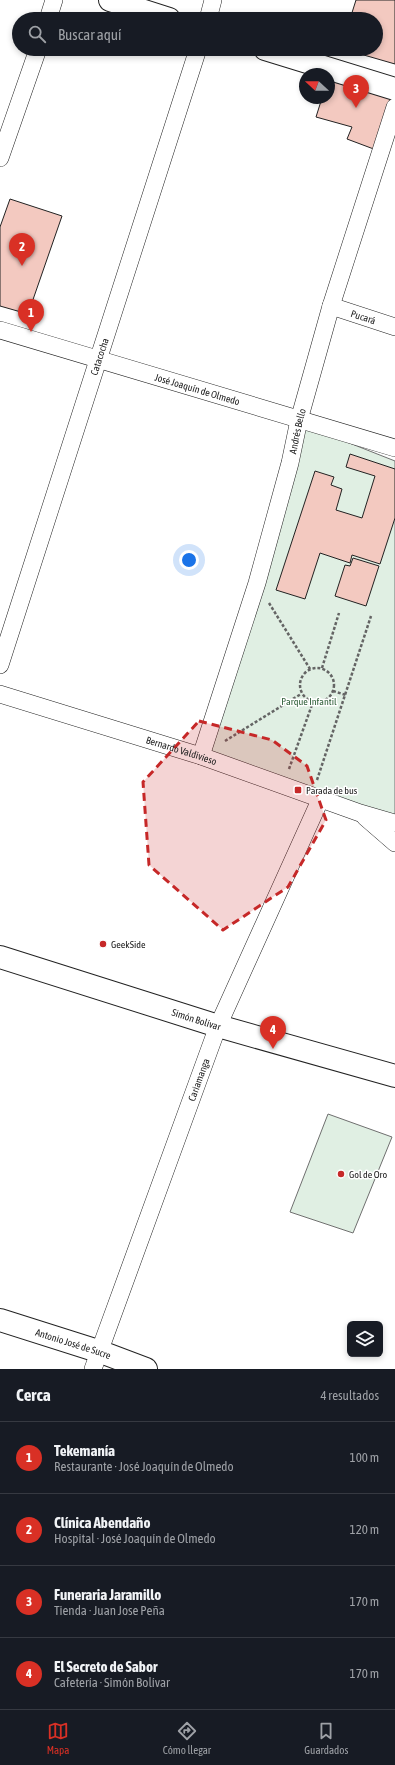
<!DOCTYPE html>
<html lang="es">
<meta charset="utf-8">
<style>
:root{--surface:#171b24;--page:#20242c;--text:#f1f3f6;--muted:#9ea1a6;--line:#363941;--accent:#d93025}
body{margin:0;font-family:"Asap Condensed",sans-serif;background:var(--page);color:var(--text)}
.controls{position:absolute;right:12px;bottom:12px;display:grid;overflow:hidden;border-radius:6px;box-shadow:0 2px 6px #0003}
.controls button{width:36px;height:36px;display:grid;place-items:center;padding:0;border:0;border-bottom:1px solid var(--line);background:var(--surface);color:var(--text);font:20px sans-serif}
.compass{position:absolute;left:299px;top:68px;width:36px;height:36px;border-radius:50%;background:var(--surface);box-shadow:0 2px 6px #0003;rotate:291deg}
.you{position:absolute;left:189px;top:560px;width:14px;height:14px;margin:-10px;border:3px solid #fff;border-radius:50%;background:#1a73e8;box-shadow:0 0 0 6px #1a73e833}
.badge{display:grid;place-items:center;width:26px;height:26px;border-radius:50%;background:var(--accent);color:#fff;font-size:13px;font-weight:700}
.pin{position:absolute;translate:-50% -33px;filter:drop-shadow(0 1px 2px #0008)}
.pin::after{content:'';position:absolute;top:21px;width:14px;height:12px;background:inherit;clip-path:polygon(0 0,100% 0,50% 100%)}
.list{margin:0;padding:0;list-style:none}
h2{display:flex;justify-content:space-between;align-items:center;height:52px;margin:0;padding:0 16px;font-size:17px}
h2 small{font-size:13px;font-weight:400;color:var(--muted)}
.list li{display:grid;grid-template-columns:26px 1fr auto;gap:12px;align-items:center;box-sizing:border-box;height:72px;padding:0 16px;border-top:1px solid var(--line)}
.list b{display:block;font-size:15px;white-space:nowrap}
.list p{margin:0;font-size:13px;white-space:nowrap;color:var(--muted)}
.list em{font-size:13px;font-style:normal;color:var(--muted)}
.icon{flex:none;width:22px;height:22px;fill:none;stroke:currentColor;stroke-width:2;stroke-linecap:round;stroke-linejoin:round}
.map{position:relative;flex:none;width:395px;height:1369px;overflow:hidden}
.search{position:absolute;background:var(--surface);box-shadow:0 2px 6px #0003;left:12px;right:12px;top:12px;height:44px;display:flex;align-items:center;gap:10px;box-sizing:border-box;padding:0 14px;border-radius:22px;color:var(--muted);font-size:15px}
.sheet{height:340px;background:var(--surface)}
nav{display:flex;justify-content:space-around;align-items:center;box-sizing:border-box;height:56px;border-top:1px solid var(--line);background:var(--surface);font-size:11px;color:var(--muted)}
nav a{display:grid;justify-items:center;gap:2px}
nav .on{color:var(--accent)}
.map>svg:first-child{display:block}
.green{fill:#e0efe3;stroke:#6f6f6f}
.building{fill:#f3c9c0;stroke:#222}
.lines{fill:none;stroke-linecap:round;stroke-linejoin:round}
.street-casing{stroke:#222;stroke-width:18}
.secondary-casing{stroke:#222;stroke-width:24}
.path{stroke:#646464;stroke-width:2.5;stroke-dasharray:3 2;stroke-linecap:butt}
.street{stroke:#fff;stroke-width:17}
.secondary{stroke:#fff;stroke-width:22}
.marked{fill:#c62828;fill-opacity:0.2;stroke:#c62828;stroke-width:3;stroke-dasharray:8 5;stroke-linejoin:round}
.poi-dot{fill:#c62828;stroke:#fff;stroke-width:1.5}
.labels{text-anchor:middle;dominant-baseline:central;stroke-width:3;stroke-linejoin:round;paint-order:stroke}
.street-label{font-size:10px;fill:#222;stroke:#fff}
.park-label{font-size:10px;fill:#2f5e38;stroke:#fff}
.poi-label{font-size:10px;fill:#222;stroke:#fff;text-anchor:start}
</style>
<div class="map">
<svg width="395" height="1369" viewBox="0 0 395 1369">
<rect width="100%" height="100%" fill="#fff"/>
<g class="green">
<path d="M299,428L324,433L395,461V843L360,813L201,756Z"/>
<path d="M328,1114L392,1137L353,1233L290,1212Z"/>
</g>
<g class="building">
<path d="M356,0H395V64L343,49H376V19H350Z"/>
<path d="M329,76L395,92L379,151L347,139L352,127L316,117L322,98H329Z"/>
<path d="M10,199L62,216L28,314L0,306V227Z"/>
<path d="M350,454L395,469V518L380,564L352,555L350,563L320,553L305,599L276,590L315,471L334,477L331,485L342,489L336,510L362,518L375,476L346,467Z"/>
<path d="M353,558L379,566L366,606L335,596L345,565L350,566Z"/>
</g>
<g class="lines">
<g class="street-casing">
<g id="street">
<path d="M48,19L54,0"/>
<path d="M208,19L213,0"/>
<path d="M0,158L38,49"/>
<path id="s1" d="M331,306L395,327"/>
<path id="s2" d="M0,330L395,448"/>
<path id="s3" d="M0,665L198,49"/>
<path id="s4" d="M0,694L201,756L360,813L395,823"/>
<path id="s5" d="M201,756L257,583L290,463L299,420L331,306L395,107"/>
<path d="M365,817L395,843"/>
<path id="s6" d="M93,1369L218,1026L321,798"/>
</g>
</g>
<g class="secondary-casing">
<g id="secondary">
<path d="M110,0L169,19"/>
<path d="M265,49L395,89"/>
<path id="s7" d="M0,957L218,1026L395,1076"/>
<path id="s8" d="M0,1320L101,1352L146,1369"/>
</g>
</g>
<g class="path">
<path d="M269,603L310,669"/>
<circle cx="317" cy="685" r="17"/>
<path d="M322,668L339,613"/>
<path d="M333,691L346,695"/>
<path d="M225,741L301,694"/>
<path d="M289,769L313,702"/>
<path d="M317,780L371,616"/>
</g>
<use href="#street" class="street"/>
<use href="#secondary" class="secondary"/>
</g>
<path class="marked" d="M199,721L272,740L307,766L326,820L288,887L223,930L149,865L143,782Z"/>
<g class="poi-dot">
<rect x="294" y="786" width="8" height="8" rx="2"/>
<circle cx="103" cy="944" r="4"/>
<circle cx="341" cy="1174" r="4"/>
</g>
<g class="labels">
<g class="street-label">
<text stroke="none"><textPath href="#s1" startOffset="34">Pucará</textPath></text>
<text stroke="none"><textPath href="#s3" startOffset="324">Catacocha</textPath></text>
<text stroke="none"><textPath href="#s2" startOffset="206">José Joaquín de Olmedo</textPath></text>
<text stroke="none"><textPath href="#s5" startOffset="339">Andrés Bello</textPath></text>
<text stroke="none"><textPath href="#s4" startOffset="190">Bernardo Valdivieso</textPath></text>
<text stroke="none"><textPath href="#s7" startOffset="206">Simón Bolívar</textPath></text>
<text stroke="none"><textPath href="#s6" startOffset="308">Cariamanga</textPath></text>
<text stroke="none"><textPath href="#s8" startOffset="77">Antonio José de Sucre</textPath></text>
</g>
<g class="park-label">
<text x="309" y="701">Parque Infantil</text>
</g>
<g class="poi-label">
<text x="306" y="790">Parada de bus</text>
<text x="111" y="944">GeekSide</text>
<text x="349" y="1174">Gol de Oro</text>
</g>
</g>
</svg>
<div class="controls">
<button><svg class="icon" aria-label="layers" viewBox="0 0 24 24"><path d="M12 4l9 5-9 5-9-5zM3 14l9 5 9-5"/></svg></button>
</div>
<svg class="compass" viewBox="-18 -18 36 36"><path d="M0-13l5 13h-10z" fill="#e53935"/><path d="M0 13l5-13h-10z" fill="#9ea1a6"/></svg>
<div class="you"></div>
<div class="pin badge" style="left:31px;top:332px">1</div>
<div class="pin badge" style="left:22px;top:266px">2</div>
<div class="pin badge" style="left:356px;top:108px">3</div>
<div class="pin badge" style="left:273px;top:1049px">4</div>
<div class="search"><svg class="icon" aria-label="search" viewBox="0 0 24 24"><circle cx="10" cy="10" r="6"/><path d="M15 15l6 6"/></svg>Buscar aquí</div>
</div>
<section class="sheet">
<h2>Cerca<small>4 resultados</small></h2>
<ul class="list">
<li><span class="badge">1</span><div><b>Tekemanía</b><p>Restaurante · José Joaquín de Olmedo</p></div><em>100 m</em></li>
<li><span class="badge">2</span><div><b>Clínica Abendaño</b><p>Hospital · José Joaquín de Olmedo</p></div><em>120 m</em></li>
<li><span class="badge">3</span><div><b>Funeraria Jaramillo</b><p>Tienda · Juan Jose Peña</p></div><em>170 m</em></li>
<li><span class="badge">4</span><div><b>El Secreto de Sabor</b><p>Cafetería · Simón Bolívar</p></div><em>170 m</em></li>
</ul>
</section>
<nav>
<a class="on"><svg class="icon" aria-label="map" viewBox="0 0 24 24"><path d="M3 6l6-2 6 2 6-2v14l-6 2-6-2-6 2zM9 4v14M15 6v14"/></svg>Mapa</a>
<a><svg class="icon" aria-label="directions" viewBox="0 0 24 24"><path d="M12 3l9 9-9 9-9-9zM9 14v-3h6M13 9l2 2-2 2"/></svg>Cómo llegar</a>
<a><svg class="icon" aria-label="saved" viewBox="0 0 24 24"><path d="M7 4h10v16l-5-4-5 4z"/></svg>Guardados</a>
</nav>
